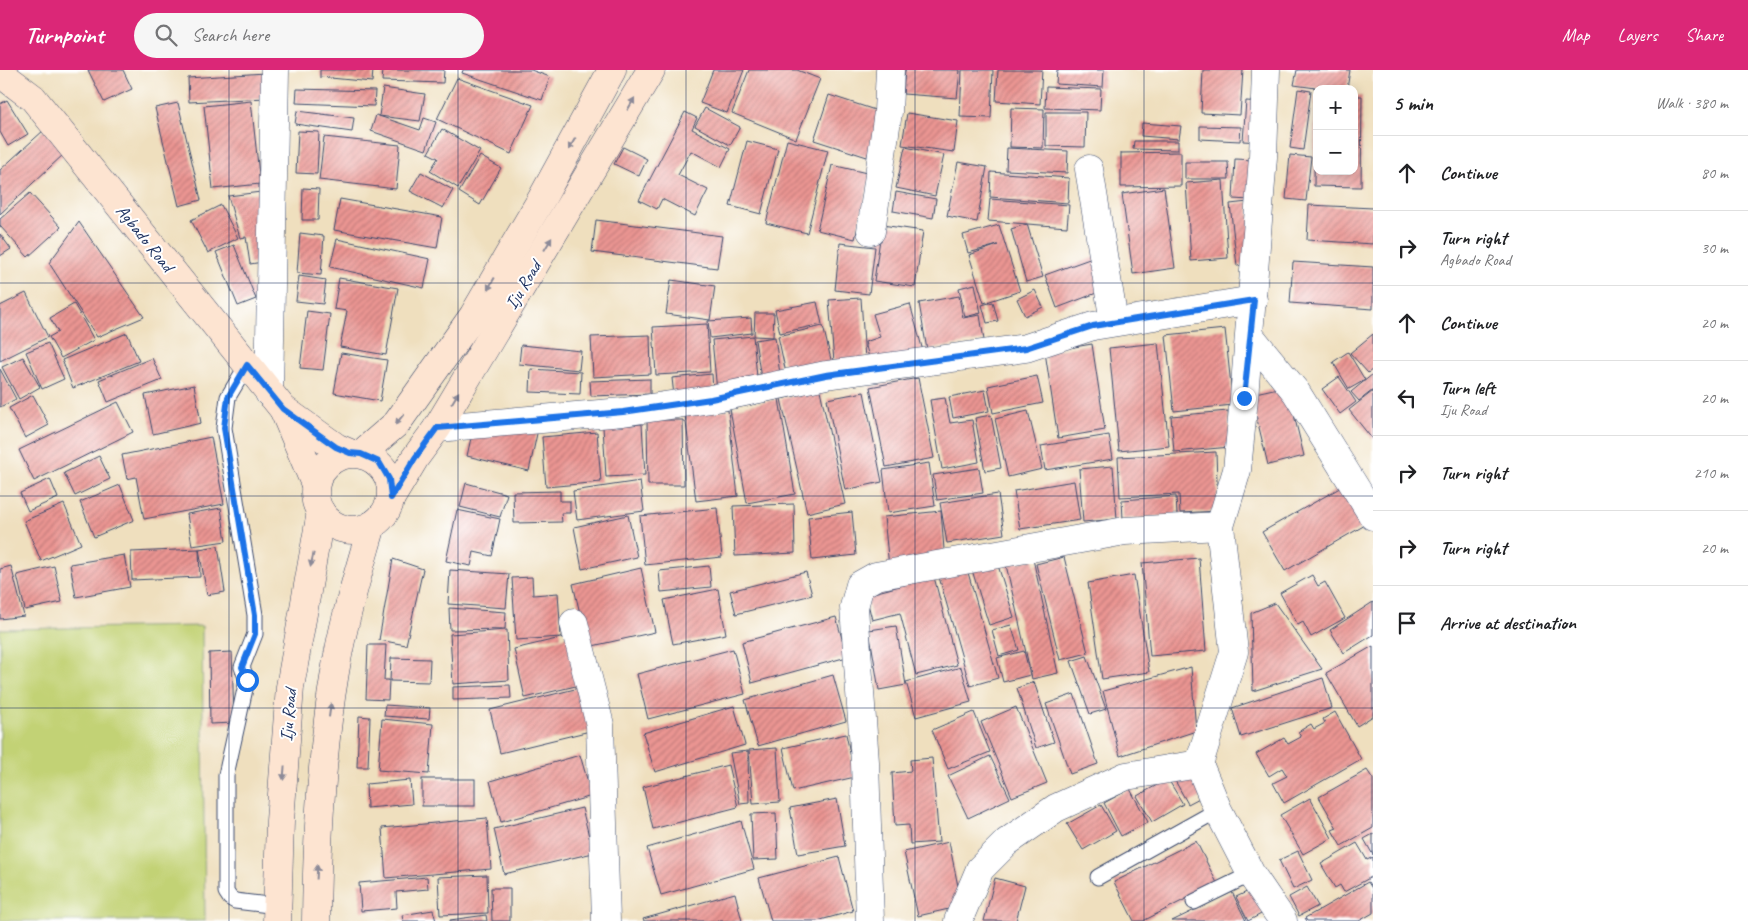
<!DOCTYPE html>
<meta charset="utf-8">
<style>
:root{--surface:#fff;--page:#f6f6f6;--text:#202124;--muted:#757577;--line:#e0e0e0;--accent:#db2777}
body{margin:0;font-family:Caveat,sans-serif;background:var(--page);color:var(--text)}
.controls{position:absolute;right:15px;top:15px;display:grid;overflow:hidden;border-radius:10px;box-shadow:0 2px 12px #0003}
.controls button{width:45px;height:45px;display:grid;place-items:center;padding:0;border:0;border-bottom:1px solid var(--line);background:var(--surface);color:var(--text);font:25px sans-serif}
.stop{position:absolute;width:15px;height:15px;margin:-11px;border:4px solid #1a73e8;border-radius:50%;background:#fff}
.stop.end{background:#1a73e8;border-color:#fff;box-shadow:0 1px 5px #0008}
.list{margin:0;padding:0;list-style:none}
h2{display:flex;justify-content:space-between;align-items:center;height:65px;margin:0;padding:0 20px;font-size:21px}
h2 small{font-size:16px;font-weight:400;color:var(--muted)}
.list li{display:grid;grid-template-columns:32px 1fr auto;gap:15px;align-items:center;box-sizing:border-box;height:75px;padding:0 20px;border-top:1px solid var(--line)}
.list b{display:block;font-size:19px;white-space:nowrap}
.list p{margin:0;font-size:16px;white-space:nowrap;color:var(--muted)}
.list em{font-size:16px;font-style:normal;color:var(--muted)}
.icon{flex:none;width:28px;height:28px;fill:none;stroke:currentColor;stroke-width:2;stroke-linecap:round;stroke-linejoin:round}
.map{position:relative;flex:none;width:1373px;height:851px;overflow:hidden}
header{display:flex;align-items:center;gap:30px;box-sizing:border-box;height:70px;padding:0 25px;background:var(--accent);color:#fff}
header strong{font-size:24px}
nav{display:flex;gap:28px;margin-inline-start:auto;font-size:18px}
.search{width:350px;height:45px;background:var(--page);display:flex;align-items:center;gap:12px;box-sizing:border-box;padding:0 18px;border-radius:28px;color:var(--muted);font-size:19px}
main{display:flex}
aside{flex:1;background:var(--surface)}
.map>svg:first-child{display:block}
.green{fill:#c2d275;stroke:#6e806a}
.building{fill:url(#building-hatch)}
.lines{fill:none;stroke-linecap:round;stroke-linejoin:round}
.service-casing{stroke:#3b496c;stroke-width:17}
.minor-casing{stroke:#3b496c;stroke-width:29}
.secondary-casing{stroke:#3b496c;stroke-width:29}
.service{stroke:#fff;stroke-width:15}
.minor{stroke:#fff;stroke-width:28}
.secondary{stroke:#fde4d1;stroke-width:28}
.oneway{fill:#8c8a98}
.route{stroke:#1a73e8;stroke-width:6}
.grid{fill:none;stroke:#1b2f5e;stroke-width:1;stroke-opacity:0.55}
.labels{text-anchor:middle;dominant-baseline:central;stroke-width:4;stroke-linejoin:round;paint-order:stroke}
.street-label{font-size:18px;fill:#1b2f5e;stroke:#fff}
</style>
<header>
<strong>Turnpoint</strong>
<div class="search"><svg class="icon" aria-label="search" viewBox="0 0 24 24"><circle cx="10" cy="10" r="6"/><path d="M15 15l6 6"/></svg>Search here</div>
<nav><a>Map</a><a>Layers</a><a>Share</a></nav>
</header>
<main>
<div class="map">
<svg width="1373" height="851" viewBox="0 0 1373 851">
<defs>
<pattern id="building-hatch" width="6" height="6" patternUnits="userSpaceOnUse" patternTransform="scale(1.25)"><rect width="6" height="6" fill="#eb9592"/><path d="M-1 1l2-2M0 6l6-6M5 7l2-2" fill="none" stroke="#be7a7a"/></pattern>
</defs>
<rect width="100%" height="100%" fill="#fff"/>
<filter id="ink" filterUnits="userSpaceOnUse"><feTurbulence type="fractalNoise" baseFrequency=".02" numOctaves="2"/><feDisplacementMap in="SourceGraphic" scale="10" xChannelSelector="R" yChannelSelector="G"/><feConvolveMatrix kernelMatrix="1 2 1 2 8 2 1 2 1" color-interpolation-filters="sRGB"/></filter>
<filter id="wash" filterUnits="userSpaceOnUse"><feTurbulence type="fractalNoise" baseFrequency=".0096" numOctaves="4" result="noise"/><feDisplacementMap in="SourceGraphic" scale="20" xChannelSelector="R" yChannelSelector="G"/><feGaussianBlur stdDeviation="1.12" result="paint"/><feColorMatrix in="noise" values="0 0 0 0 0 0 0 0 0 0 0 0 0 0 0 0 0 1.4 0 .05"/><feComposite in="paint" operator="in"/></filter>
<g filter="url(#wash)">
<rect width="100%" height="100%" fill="#efdfbe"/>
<path class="green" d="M202,556L205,851H0V559Z"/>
<g id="blocks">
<g class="building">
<path d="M88,0H123L132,19L104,32Z"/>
<path d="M320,0H373L372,12L320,7Z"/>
<path d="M383,0H444L443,13L382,11Z"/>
<path d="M463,0H531L550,7L542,30L462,3Z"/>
<path d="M713,0H744L727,43L700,33Z"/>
<path d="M749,0H797L820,9L796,69L732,43Z"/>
<path d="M905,0H960L957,28L903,24Z"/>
<path d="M962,0H993L991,48L960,47Z"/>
<path d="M998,0H1042L1040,34L996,31Z"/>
<path d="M1057,0H1104L1103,17L1056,14Z"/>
<path d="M1203,0H1243L1240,45L1201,43Z"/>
<path d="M1297,0H1350L1347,19H1323L1294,15Z"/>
<path d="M265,3L266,28L189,32L188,8Z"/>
<path d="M457,8L533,35L511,84L437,49Z"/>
<path d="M1046,17L1101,19L1100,40L1045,38Z"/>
<path d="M383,18L425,24L420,51L379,46Z"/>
<path d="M297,19L375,21L374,36L296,33Z"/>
<path d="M1298,19L1311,21L1303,80L1290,78Z"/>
<path d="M829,25L881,42L867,87L814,70Z"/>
<path d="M1315,26H1317V101H1354V26H1362L1361,117L1314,116Z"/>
<path d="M7,30L28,64L8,76L0,62V34Z"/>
<path d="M251,31L260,114L213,119L204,36Z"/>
<path d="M1246,31L1263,32L1260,72L1243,71Z"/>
<path d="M178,33L201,130L179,136L155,38Z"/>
<path d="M705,38L740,57L730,75L695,56Z"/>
<path d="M1011,38L1044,39L1043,78L1010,77Z"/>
<path d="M297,41L354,48L352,62L295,54Z"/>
<path d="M685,42L697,48L692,59L730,79L721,97L691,81L678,105L708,120L695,146L662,129L657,139L639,130Z"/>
<path d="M1046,42H1086L1085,77L1046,76Z"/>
<path d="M907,43L958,51L954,82L902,75Z"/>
<path d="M376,45L420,60L424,48L436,52L426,80L371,61Z"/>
<path d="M1142,53L1181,56L1179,69L1141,66Z"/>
<path d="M1200,56L1241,57L1240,71L1200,69Z"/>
<path d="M442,59L480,81L458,118L430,101L438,88L428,83Z"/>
<path d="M44,60L65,83L0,144V100Z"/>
<path d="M298,61L319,62L317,104L296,103Z"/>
<path d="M324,67L400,75L396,119L319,110Z"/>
<path d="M787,70L828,80L807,163L766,153Z"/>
<path d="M747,71L778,79L761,144L730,136Z"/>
<path d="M1134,71H1178V80L1133,79Z"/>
<path d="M623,77L647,89L639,106L614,94Z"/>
<path d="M905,77L944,85L935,126L896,118Z"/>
<path d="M1007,78L1068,81L1067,103L1006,100Z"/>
<path d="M1181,82V116L1121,117V83Z"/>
<path d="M1290,85L1311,87L1306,131L1286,129Z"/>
<path d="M480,86L501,98L480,135L459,122Z"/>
<path d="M1235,89L1253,90L1250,130L1233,129Z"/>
<path d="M958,92L987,97L977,152L947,146Z"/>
<path d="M1185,92H1228L1229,109H1185Z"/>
<path d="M832,95L871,104L855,169L817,160Z"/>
<path d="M421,102L453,120L443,138L410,121Z"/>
<path d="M991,102L1069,108L1068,133L990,127Z"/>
<path d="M1223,110L1228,188L1191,191L1186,113Z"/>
<path d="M303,118L319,119L318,150H302Z"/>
<path d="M1164,118L1175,198L1133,204L1122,124Z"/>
<path d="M261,122L269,191L250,194L246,167L240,168L228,126Z"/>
<path d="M896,122L936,129L933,148L893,141Z"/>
<path d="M30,123L61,157L28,187L0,156V149Z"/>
<path d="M340,129L442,147L437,178L334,160Z"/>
<path d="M990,129L1069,135L1067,157L988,151Z"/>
<path d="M1248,132L1255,194L1237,196L1230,134Z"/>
<path d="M221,135L238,168L208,183L191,150Z"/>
<path d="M1309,135L1373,138V174L1307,170Z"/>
<path d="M596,150L722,166L717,198L592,182Z"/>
<path d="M79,152L144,247L97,267L49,193Z"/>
<path d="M1027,154L1043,207L1026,212L1011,159Z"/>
<path d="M882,155L923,161L915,217L874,211Z"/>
<path d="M999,155L1020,221L984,233L969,185L998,175L968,183L963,165Z"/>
<path d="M300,163L324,166L321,205L297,203Z"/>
<path d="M0,164L11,179L0,186Z"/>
<path d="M337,169L430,189L424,218L330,197Z"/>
<path d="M840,173L875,177L869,224L835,220Z"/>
<path d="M234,175L256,229L238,236L216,182Z"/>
<path d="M1095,187L1107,219L1057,238L1045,205Z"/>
<path d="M1293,192L1373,197V239L1290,233Z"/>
<path d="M299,206L326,210L323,234L296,231Z"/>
<path d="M339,208L398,218L386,285L340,277L347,241L334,239Z"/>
<path d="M671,210L715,216L710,250L666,244Z"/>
<path d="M975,214L981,243L965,247L959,218Z"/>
<path d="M1035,220L1043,237L1025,246L1017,229Z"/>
<path d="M26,223L48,267L0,291V236Z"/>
<path d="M959,226L963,248L980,245L984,270L927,280L919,233Z"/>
<path d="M861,228L865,290L834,292L829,230Z"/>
<path d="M817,232L822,254L780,263L775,240Z"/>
<path d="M993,232L998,251L987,253L982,235Z"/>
<path d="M74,234L94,270L61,288L49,267L58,262L50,248Z"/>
<path d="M910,234L923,281L871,296L865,272L880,267L873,244Z"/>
<path d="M307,241L330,244L323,300L300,298Z"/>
<path d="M755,243H774L773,267L754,266Z"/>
<path d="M751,248L752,263L710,268L708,251Z"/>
<path d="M707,254L710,302L656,305L653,257Z"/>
<path d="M823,256L833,298L787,308L778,266Z"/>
<path d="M1225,259L1233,335L1174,341L1166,265Z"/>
<path d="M127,263L139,291L73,318L62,290Z"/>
<path d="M1373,264V299L1368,303L1350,283Z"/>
<path d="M650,265L651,304L593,307L591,267Z"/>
<path d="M753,266L758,317L717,321L712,270Z"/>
<path d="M775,267L781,312L762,315L755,270Z"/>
<path d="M48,273L64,309L42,319L26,282Z"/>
<path d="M1158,273L1169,376L1119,381L1109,278Z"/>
<path d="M1092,274L1105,360L1058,368L1045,282Z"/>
<path d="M521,275L581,281L579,300L519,294Z"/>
<path d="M1348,282L1365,310L1349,319L1333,292Z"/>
<path d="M341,283L387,290L380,331L334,323Z"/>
<path d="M23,287L40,317L19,329L2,297Z"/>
<path d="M152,288L162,310L108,332L99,310Z"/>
<path d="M0,299L16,329L0,337Z"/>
<path d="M531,299L581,302L580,324L530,322Z"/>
<path d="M712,304L713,322L674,326L672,308Z"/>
<path d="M1373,304V320L1359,331L1351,322Z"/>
<path d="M1037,306L1043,333L993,343L988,316Z"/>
<path d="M1339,307L1356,332L1340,344L1322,319Z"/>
<path d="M918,308L934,388L886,397L870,317Z"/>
<path d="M650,309V324L591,326L590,311Z"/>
<path d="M194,315L201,353L153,364L145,325Z"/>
<path d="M1287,316L1304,386L1268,395L1251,324Z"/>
<path d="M820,320L845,434L807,443L781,329Z"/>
<path d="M985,320L989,341L953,348L949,327Z"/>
<path d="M1373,321V370L1349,340Z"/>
<path d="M864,322L882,412L845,420L827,329Z"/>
<path d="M33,325L49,355L25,368L9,338Z"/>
<path d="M945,328L950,353L972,350L979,392L942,399L930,330Z"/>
<path d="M779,329L795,424L747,433L730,339Z"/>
<path d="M118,332L133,362L34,411L19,380Z"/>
<path d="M728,340L738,426L696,431L685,345Z"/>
<path d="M1028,341L1042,399L1008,407L995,349Z"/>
<path d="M1228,341L1231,377L1174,382L1171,346Z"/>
<path d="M991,345L1001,398L985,401L975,348Z"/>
<path d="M647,350H683L684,415H648Z"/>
<path d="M642,354L645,405L606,407L603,357Z"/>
<path d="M473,359H538L529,401L467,386Z"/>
<path d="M597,362L601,412L546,417L542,367Z"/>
<path d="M1109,365L1113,389L1045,400L1041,376Z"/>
<path d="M211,367L224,434L144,449L136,407L127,409L122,385Z"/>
<path d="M1216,382L1218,441L1180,443L1179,424L1120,427L1118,387Z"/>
<path d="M99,386L110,409L75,426L64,403Z"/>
<path d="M929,393L935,436L888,443L883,400Z"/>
<path d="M1113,396L1117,449L1083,452L1079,399Z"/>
<path d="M979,398L983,423L937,430L933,405Z"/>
<path d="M50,409L58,428L28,441L20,423Z"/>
<path d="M640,411L644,441L577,450L573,421Z"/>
<path d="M1074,411L1080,450L1020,459L1014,421Z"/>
<path d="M466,413L507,424L500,447L460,437Z"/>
<path d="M120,415L134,450L94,467L80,432Z"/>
<path d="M1345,415L1367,454L1285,501L1262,462Z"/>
<path d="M560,421V431H570V443H561L562,452L514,453L513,422Z"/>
<path d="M998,424L1004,464L947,473L940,433Z"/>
<path d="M1176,426L1177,445L1123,449L1122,430Z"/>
<path d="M64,434L81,474L41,491L24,451Z"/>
<path d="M794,434L795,483L735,486L733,436Z"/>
<path d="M221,438L226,471L192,476L187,444Z"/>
<path d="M717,438L722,487L645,495L640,446Z"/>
<path d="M457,440L500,449L492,486L474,482L471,496L446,491Z"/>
<path d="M941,441L945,492L889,497L884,447Z"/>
<path d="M852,442L856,485L812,490L808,447Z"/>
<path d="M628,445L637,487L582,499L574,457Z"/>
<path d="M218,476L225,522L207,525L199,479Z"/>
<path d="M199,479L200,507L132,510L131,482Z"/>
<path d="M124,485L130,517L76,527L70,494Z"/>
<path d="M1064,487L1088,583L1060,590L1036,494Z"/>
<path d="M1199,488L1206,581L1150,586L1142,493Z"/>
<path d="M393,489L423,499L406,575L379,570Z"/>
<path d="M1033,489L1058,603L1032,609L1006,495Z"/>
<path d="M997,492L1014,547L989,555L972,500Z"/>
<path d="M11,496L24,546L0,549V499Z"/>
<path d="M54,496L62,532L25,540L17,505Z"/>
<path d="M709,496L711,517L661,522L659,501Z"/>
<path d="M641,498L655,562L588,577L573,514Z"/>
<path d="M967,499L998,608L970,616L939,507Z"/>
<path d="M450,500L509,504L506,538L448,534Z"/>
<path d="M806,502L812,525L736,544L730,521Z"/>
<path d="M1134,505L1149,602L1102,609L1088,513Z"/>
<path d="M1312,505L1318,516L1325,512L1345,548L1311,567L1303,552L1298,555L1280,523Z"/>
<path d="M532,507L533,525L558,523L561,567L516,570L512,508Z"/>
<path d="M934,507L957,595L916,605L900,543L872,550L866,525Z"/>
<path d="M718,519L726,564L673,574L664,530Z"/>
<path d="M1373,532V565L1344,583L1330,560Z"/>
<path d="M1275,533L1322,599L1253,621L1251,543Z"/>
<path d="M449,538L506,542L505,559L450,560Z"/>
<path d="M836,547L847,587L752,613L742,572Z"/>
<path d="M1011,555L1019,580L999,586L992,560Z"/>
<path d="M896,556L906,615L879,620L869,560Z"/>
<path d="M507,560L509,610L453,614L450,564Z"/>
<path d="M569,566L580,615L525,628L514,579Z"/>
<path d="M368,575H386L384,610H389L388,630L366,629Z"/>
<path d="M1373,576V646L1357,656L1326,603Z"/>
<path d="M733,579L745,624L648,649L637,604Z"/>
<path d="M1024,581L1030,605L1003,612L997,588Z"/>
<path d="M232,582L234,653L210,654L209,583Z"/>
<path d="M1087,586L1106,639L1090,644L1071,591Z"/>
<path d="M391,588L430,589L429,612L390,611Z"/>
<path d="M961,597L971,632L916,647L906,612Z"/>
<path d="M1191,597L1196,661L1120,686L1103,621Z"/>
<path d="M833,605L846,651L758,676L745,630Z"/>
<path d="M1323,608L1332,638L1241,667L1232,638Z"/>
<path d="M1034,612L1054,672L1036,678L1017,618Z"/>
<path d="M510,615L511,628L453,630V617Z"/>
<path d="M579,618L590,661L500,683L490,640Z"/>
<path d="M1074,624L1098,694L1070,704L1046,634Z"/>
<path d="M385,635L430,638L429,649L384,646Z"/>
<path d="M734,636L745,675L655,702L643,663Z"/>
<path d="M1016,637L1047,713L1012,727L981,652Z"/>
<path d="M974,642L990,682L948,699L932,660Z"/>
<path d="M1335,642L1361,689L1284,733L1273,713L1287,706L1282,698L1269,706L1256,684L1284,668L1288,674L1301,667L1298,662L1311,654L1314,659L1325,653L1323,649Z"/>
<path d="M359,646L370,647L368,697H357Z"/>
<path d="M382,649L433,654L429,704L378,700Z"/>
<path d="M846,664L855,707L793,721L783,678Z"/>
<path d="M777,678L780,732L753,734L749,680Z"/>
<path d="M748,681L749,733L740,734L730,683Z"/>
<path d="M580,685L592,726L501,752L490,711Z"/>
<path d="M990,686L1010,728L968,748L948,706Z"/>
<path d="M932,688L939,772L910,774L909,755L895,756L892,703L911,701L910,690Z"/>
<path d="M728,695L738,737L653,759L643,717Z"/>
<path d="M1193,697L1207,724L1188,734L1173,707Z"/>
<path d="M1367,700L1373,709V758L1341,776L1332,760L1337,758L1319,727Z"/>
<rect x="422" y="709" width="53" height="27"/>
<path d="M1168,709L1183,734L1152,752L1137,726Z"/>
<path d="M410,710L412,734L367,738L366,714Z"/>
<path d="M1130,719L1148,752L1121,766L1104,733Z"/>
<path d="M1310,728L1332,768L1303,784L1280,745Z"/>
<path d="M837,729L845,776L798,784L790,738Z"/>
<path d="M1101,735L1116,761L1083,780L1067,754Z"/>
<path d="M582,738L593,783L504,804L494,759Z"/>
<path d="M776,743L778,789L753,790L751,744Z"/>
<path d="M487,748L491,799L386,808L382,758Z"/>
<path d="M741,751L754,799L661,825L647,778Z"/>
<path d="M1373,764V785L1364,769Z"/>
<path d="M1196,771L1217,813L1143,851H1134L1114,812Z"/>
<path d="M949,772L962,836L918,846L904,782Z"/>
<path d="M1357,773L1367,790L1373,787V806L1344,822L1340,815L1335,818L1321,794Z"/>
<path d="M1298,781L1312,810L1293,819L1279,790Z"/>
<path d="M839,787L853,841L817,851H771L759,808Z"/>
<path d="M487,805L488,843L440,845L438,807Z"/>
<path d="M427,807L428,819L396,822L397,838L361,841L359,813Z"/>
<path d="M995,808L1025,816L1016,851H984Z"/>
<path d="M1368,812L1373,820V843L1359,851H1307L1305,848Z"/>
<path d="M1307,817L1318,836L1299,846L1289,827Z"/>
<path d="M491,818H510V851H492Z"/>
<path d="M1251,820L1263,843L1248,851L1236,827Z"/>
<path d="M1232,822L1246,851H1172Z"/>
<path d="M735,823L742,851H644L643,849Z"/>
<path d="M433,840L436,851H403L402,845Z"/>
<path d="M486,845L487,851H450V850Z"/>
</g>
</g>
</g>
<g filter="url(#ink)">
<use href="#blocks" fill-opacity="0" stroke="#3b496c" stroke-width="1"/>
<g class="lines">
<g class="service-casing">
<g id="service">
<path d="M247,295L228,327L224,358L255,545V564L242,597L247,610L226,705V822L230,828L235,831L277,836"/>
<path d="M1098,807L1218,740"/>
<path d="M1194,832L1251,804"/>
</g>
</g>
<g class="minor-casing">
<g id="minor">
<path d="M1089,99L1114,252"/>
<path d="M871,161L888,42L890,0"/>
<path d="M1250,266L1296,322L1373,446"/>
<path d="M269,323L275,0"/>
<path d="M437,358L623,342L711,329L826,305L1026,278L1093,256L1253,230"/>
<path d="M574,553L600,655L606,851"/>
<path d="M1199,694L1218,740L1251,804L1283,851"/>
<path d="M870,851L865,692L854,537L860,515L876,506L1125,461L1220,456"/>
<path d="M958,851L980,799L1007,772L1056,738L1126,706L1199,694L1234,582L1220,456L1237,400L1244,328L1263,87L1266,0"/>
</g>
</g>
<g class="secondary-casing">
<g id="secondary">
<path d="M0,3L33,28L283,339L336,377L350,383"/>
<path d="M284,341L315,414"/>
<path d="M361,384L397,353L473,246L542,128L612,0"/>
<circle cx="353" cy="422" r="38"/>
<path d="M391,428L415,388L437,358L651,0"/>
<path d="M277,851L280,751L290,617L321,442"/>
<path d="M316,851C317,768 321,684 335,602C343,552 358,504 372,455"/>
</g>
</g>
<use href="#service" class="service"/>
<use href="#minor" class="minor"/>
<use href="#secondary" class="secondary"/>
</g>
<defs><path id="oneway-solid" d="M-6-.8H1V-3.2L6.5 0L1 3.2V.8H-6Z" transform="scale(1.25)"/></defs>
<g class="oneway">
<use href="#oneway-solid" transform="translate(631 34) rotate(-60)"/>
<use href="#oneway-solid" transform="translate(572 74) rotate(119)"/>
<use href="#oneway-solid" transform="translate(548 174) rotate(-59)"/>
<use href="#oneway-solid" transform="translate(491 214) rotate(120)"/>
<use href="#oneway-solid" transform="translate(455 328) rotate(-59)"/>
<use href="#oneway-solid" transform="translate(400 349) rotate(128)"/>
<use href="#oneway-solid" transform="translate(312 490) rotate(103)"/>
<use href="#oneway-solid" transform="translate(330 640) rotate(-82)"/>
<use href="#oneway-solid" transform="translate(284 703) rotate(95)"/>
<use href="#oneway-solid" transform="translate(317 802) rotate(-87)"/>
</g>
</g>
<g class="lines" filter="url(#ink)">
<path class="route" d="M247,610L242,597L255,564V545L224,358L228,327L247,295L283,339L336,377L350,383L361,384L379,392L389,409L391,428L415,388L437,358L623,342L711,329L826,305L1026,278L1093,256L1254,230L1244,328"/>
</g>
<path class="grid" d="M229,0V851M458,0V851M686,0V851M915,0V851M1144,0V851M0,213H1373M0,426H1373M0,638H1373"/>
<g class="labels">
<g class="street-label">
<text transform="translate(145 168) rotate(51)">Agbado Road</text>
<text transform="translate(523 215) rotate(-59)">Iju Road</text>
<text transform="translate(288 645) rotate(-85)">Iju Road</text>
</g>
</g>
</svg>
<div class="controls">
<button>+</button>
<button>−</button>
</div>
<div class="stop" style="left:247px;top:610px"></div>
<div class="stop end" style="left:1244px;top:328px"></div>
</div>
<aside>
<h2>5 min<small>Walk · 380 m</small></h2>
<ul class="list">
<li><svg class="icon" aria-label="ahead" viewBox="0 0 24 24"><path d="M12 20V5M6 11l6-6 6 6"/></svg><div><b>Continue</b></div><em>80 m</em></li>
<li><svg class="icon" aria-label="right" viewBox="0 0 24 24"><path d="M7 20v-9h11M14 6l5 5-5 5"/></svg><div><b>Turn right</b><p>Agbado Road</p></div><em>30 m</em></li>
<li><svg class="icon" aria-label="ahead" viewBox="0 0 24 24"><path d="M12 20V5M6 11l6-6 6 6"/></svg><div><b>Continue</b></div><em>20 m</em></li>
<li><svg class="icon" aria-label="left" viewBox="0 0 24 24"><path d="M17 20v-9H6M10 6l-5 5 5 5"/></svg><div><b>Turn left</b><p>Iju Road</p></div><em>20 m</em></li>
<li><svg class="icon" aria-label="right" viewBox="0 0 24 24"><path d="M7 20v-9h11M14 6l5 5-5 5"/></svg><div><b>Turn right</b></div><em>210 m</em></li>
<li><svg class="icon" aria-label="right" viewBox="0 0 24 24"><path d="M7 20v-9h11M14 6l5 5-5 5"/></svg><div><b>Turn right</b></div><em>20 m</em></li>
<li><svg class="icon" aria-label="arrive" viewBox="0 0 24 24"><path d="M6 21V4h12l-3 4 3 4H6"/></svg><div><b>Arrive at destination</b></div></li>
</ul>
</aside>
</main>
